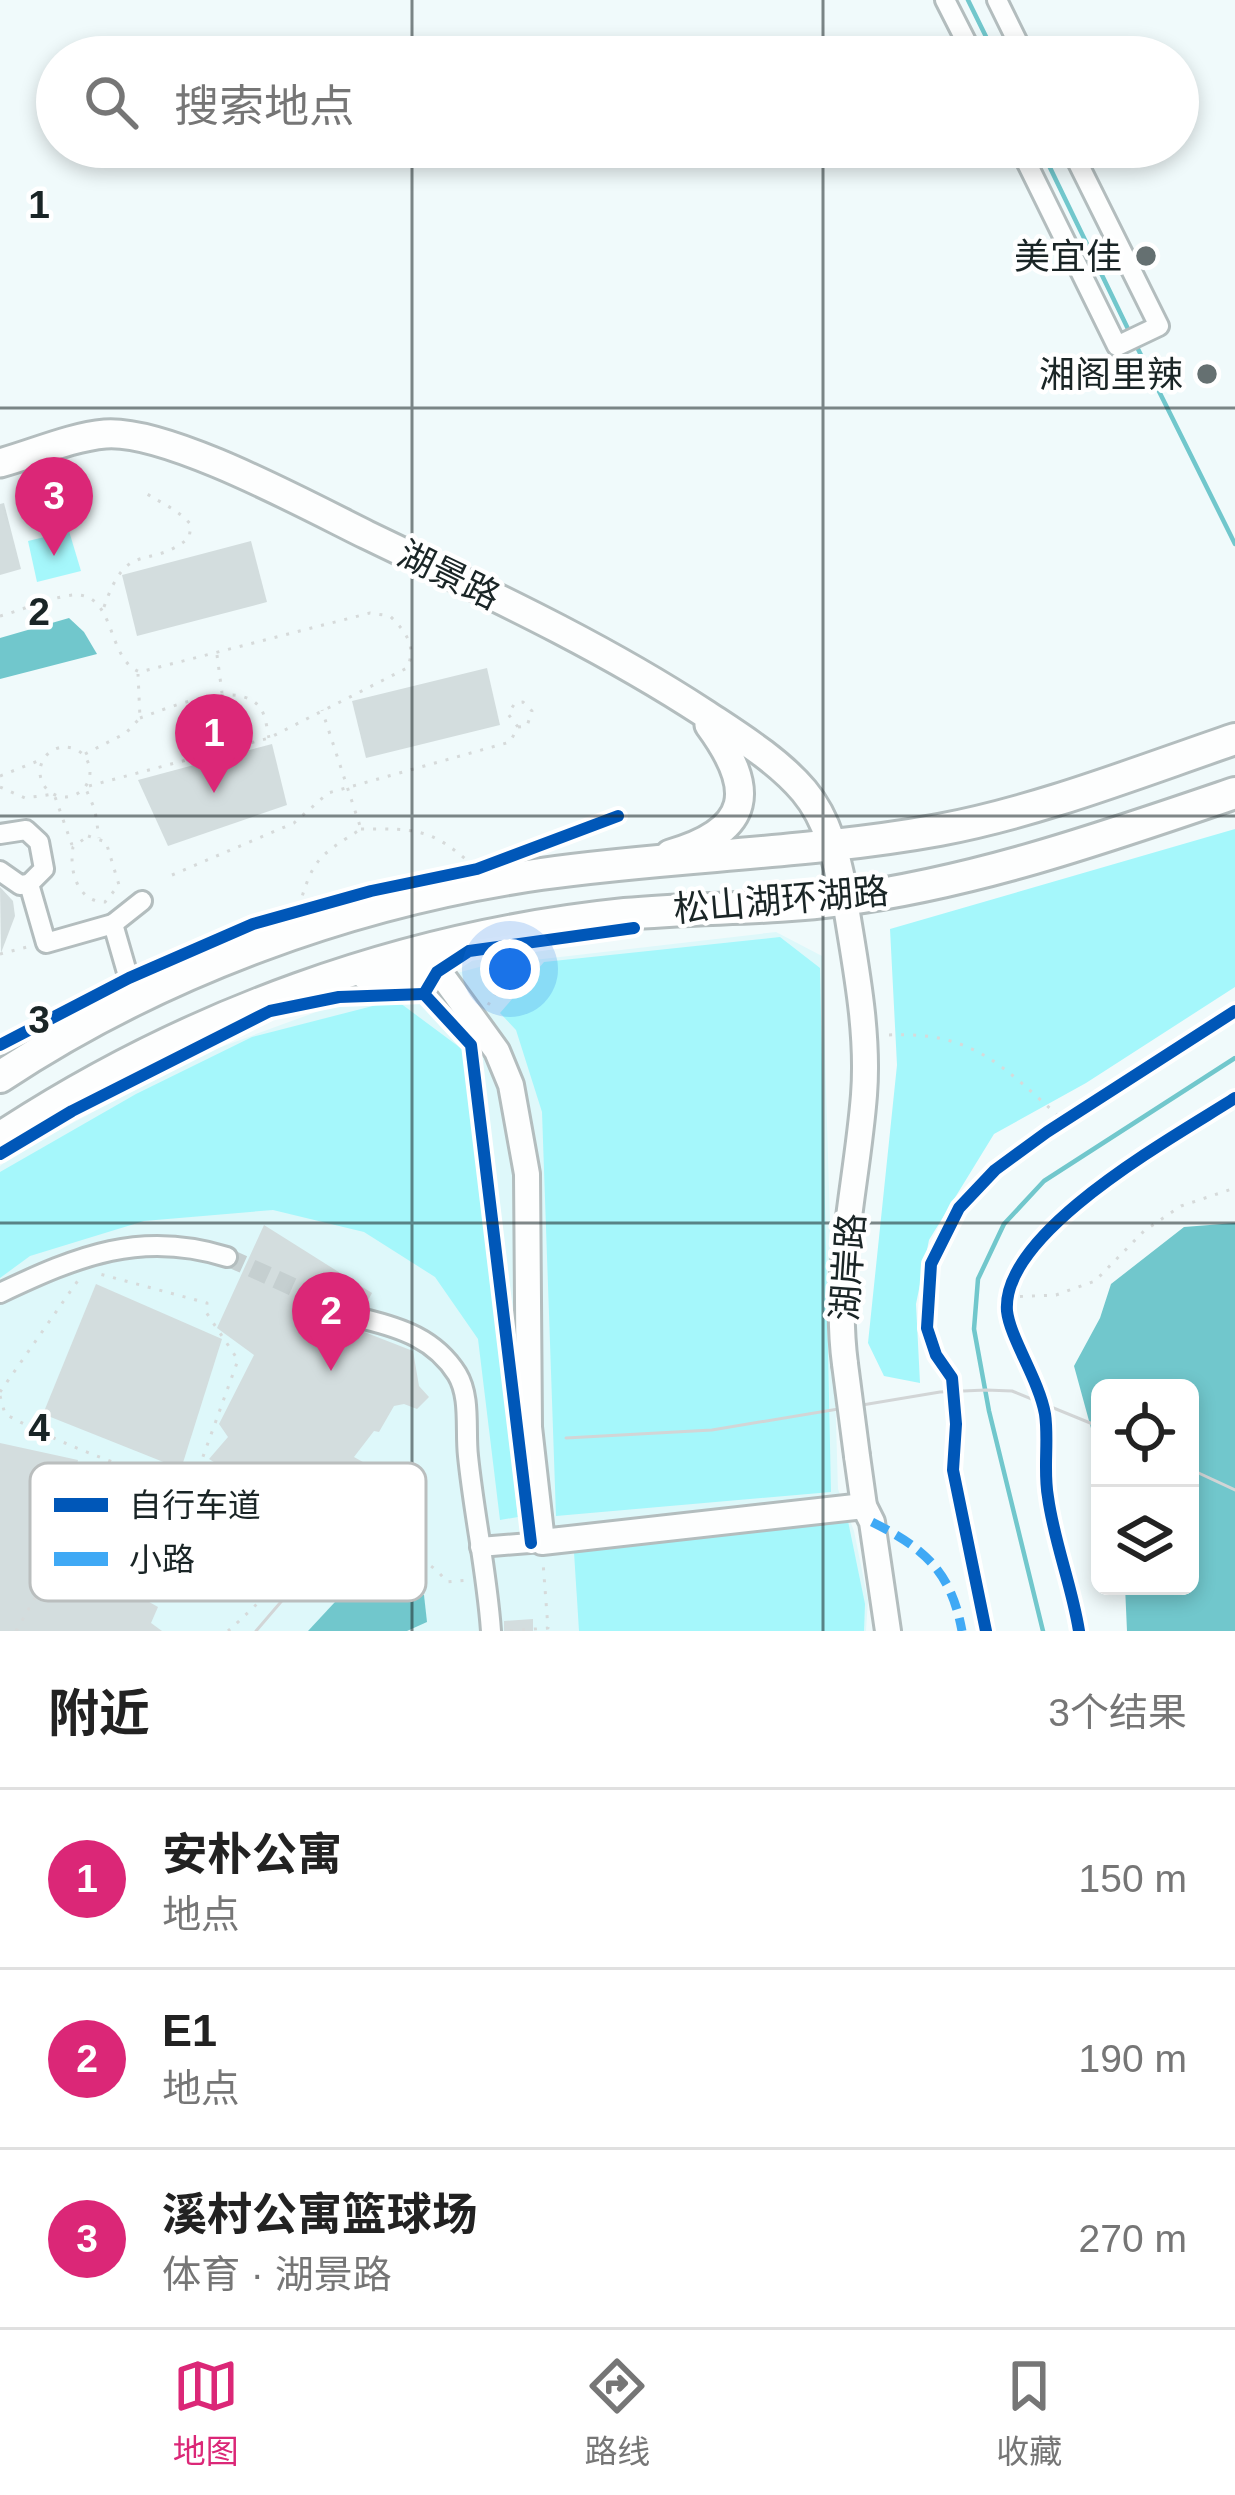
<!DOCTYPE html>
<html lang="zh">
<meta charset="utf-8">
<style>
:root{--surface:#fff;--page:#f2f2f2;--text:#222;--muted:#767676;--line:#e0e0e0;--accent:#db2777}
body{margin:0;font-family:Arial,"Noto Sans SC",sans-serif;background:var(--page);color:var(--text)}
.controls{position:absolute;right:36px;bottom:36px;display:grid;overflow:hidden;border-radius:18px;box-shadow:0 6px 18px #0003}
.controls button{width:108px;height:108px;display:grid;place-items:center;padding:0;border:0;border-bottom:3px solid var(--line);background:var(--surface);color:var(--text);font:60px sans-serif}
.you{position:absolute;left:510px;top:969px;width:42px;height:42px;margin:-30px;border:9px solid #fff;border-radius:50%;background:#1a73e8;box-shadow:0 0 0 18px #1a73e833}
.badge{display:grid;place-items:center;width:78px;height:78px;border-radius:50%;background:var(--accent);color:#fff;font-size:39px;font-weight:700}
.pin{position:absolute;translate:-50% -99px;filter:drop-shadow(0 3px 6px #0008)}
.pin::after{content:'';position:absolute;top:63px;width:42px;height:36px;background:inherit;clip-path:polygon(0 0,100% 0,50% 100%)}
.list{margin:0;padding:0;list-style:none}
h2{display:flex;justify-content:space-between;align-items:center;height:156px;margin:0;padding:0 48px;font-size:51px}
h2 small{font-size:39px;font-weight:400;color:var(--muted)}
.list li{display:grid;grid-template-columns:78px 1fr auto;gap:36px;align-items:center;box-sizing:border-box;height:180px;padding:0 48px;border-top:3px solid var(--line)}
.list b{display:block;font-size:45px;white-space:nowrap}
.list p{margin:0;font-size:39px;white-space:nowrap;color:var(--muted)}
.list em{font-size:39px;font-style:normal;color:var(--muted)}
.icon{flex:none;width:66px;height:66px;fill:none;stroke:currentColor;stroke-width:2;stroke-linecap:round;stroke-linejoin:round}
.map{position:relative;flex:none;width:1235px;height:1631px;overflow:hidden}
.search{position:absolute;background:var(--surface);box-shadow:0 6px 18px #0003;left:36px;right:36px;top:36px;height:132px;display:flex;align-items:center;gap:30px;box-sizing:border-box;padding:0 42px;border-radius:66px;color:var(--muted);font-size:45px}
.sheet{height:696px;background:var(--surface)}
nav{display:flex;justify-content:space-around;align-items:center;box-sizing:border-box;height:168px;border-top:3px solid var(--line);background:var(--surface);font-size:33px;color:var(--muted)}
nav a{display:grid;justify-items:center;gap:6px}
nav .on{color:var(--accent)}
.map>svg:first-child{display:block}
.built{fill:#def8fa}
.green{fill:#a5f7fb}
.water{fill:#71c7cc}
.lines{fill:none;stroke-linecap:round;stroke-linejoin:round}
.stream{stroke:#71c7cc;stroke-width:4.5}
.building{fill:#d3ddde}
.minor-tunnel{stroke:#c5cfd0;stroke-width:18;stroke-dasharray:18 9;stroke-linecap:butt}
.minor-casing{stroke:#b3bdbe;stroke-width:24}
.tertiary-casing{stroke:#b3bdbe;stroke-width:30}
.secondary-casing{stroke:#b3bdbe;stroke-width:33}
.primary-casing{stroke:#b3bdbe;stroke-width:36}
.path{stroke:#d6dada;stroke-width:3;stroke-dasharray:3 9;stroke-linecap:butt}
.minor{stroke:#fdfefe;stroke-width:18}
.tertiary{stroke:#fdfefe;stroke-width:24}
.secondary{stroke:#fdfefe;stroke-width:27}
.primary{stroke:#fdfefe;stroke-width:30}
.tram{stroke:#d2d5d6;stroke-width:3}
.tertiary-bridge-casing{stroke:#b3bdbe;stroke-width:30;stroke-linecap:butt}
.tertiary-bridge{stroke:#fdfefe;stroke-width:24}
.quiet{stroke:#3fa9f5;stroke-width:9;stroke-dasharray:18 9;stroke-linecap:butt}
.cycleway-casing{stroke:#fff;stroke-width:20}
.cycleway{stroke:#0057b8;stroke-width:12}
.grid{fill:none;stroke:#1a2526;stroke-width:3;stroke-opacity:0.55}
.poi-dot{fill:#657071;stroke:#fff;stroke-width:4.5}
.labels{text-anchor:middle;dominant-baseline:central;stroke-width:9;stroke-linejoin:round;paint-order:stroke}
.poi-label{font-size:36px;fill:#1a2526;stroke:#fff;text-anchor:end}
.street-label{font-size:36px;fill:#1a2526;stroke:#fff}
.key{fill:#fff;stroke:#babebe;stroke-width:3}
.key-label{font-size:33px;fill:#1a2526}
.grid-label{font-size:39px;text-anchor:middle;font-weight:bold;fill:#1a2526;stroke:#fff;stroke-width:9;stroke-linejoin:round;paint-order:stroke}
</style>
<div class="map">
<svg width="1235" height="1631" viewBox="0 0 1235 1631">
<rect width="100%" height="100%" fill="#f0fafb"/>
<path class="built" d="M776,932L822,956L838,1489L854,1531L868,1600L866,1631H0V1166L18,1152L202,1054L327,1008L483,966Z"/>
<g class="green">
<path d="M69,531L81,571L37,582L28,541Z"/>
<path d="M1235,829V987L1086,1083L994,1134L929,1240L916,1304L920,1383L884,1376L868,1343L897,1065L890,929Z"/>
<path d="M780,937L820,968L831,1492L556,1516L542,1112L516,1030L500,1013L544,962Z"/>
<path d="M396,1000L466,1052L518,1517L500,1520L478,1339L435,1277L364,1232L273,1210L144,1221L30,1256L0,1278V1172L136,1094L252,1037Z"/>
<path d="M848,1521L865,1604L864,1631H579L574,1552Z"/>
</g>
<g class="water">
<path d="M69,618L84,632L97,654L0,679V638Z"/>
<path d="M1235,1223V1631H1127L1125,1586H1190V1388H1100V1461L1074,1366L1100,1318L1111,1284L1184,1227Z"/>
<path d="M361,1574L424,1595L427,1622L407,1631H308Z"/>
</g>
<g class="lines">
<g class="stream">
<path d="M968,0L996,57"/>
<path d="M1040,147L1129,331"/>
<path d="M1134,341L1235,544"/>
<path d="M1043,1631L989,1411L974,1329L978,1279L1004,1224L1044,1181L1235,1058"/>
</g>
</g>
<g class="building">
<path d="M4,503L21,569L0,575V504Z"/>
<path d="M251,541L267,602L137,636L122,575Z"/>
<path d="M487,668L500,725L366,758L352,701Z"/>
<path d="M272,744L287,805L168,846L138,780Z"/>
<path d="M0,887L13,901L15,916L1,953Z"/>
<path d="M264,1225L372,1293L365,1306L351,1315L354,1328L413,1351L419,1386L429,1397L417,1409L404,1404L394,1406L379,1432L374,1431L354,1457L386,1475L367,1506L327,1481L316,1490L302,1517L209,1459L228,1437L219,1424L254,1355L217,1328Z"/>
<path d="M96,1284L222,1339L181,1469L43,1414Z"/>
<path d="M0,1443L78,1460L63,1528L48,1526L41,1543L57,1579L65,1563L100,1574L158,1607L151,1623L162,1631H0Z"/>
<path d="M533,1619V1631H504V1621Z"/>
</g>
<g class="lines">
<path class="minor-tunnel" d="M227,1257L364,1319"/>
<g class="minor-casing">
<g id="minor">
<path d="M945,0L974,57"/>
<path d="M997,0L1025,57"/>
<path d="M1019,147L1117,346L1159,326L1070,147"/>
<path d="M0,834L26,830L39,842L44,869L29,884"/>
<path d="M0,871L20,885L29,884"/>
<path d="M29,884L46,943L113,924L135,1000"/>
<path d="M113,924L142,901"/>
<path d="M0,1293C78,1256 141,1230 227,1257"/>
<path d="M364,1319C401,1328 435,1339 457,1374C471,1397 465,1430 468,1456C474,1515 487,1573 491,1631"/>
<path d="M480,1547L542,1542"/>
</g>
</g>
<g class="tertiary-casing">
<g id="tertiary">
<path d="M845,900C855,964 869,1030 864,1095C857,1185 833,1274 845,1364"/>
<path d="M451,944L437,953L433,963L497,1051L511,1085L527,1174L529,1427L542,1542L864,1506"/>
<path d="M365,977L437,972"/>
<path d="M857,1456L864,1506L872,1522L888,1631"/>
</g>
</g>
<g class="secondary-casing">
<g id="secondary">
<path d="M0,463C33,454 71,437 105,434C167,429 308,506 367,535C481,590 597,643 704,713C737,735 778,760 804,791C830,822 837,861 845,900"/>
<path d="M670,854C753,830 756,789 709,725"/>
</g>
</g>
<g class="primary-casing">
<g id="primary">
<path d="M0,1077C160,971 352,901 541,874C674,855 807,854 939,830C1040,811 1138,772 1235,739"/>
<path d="M0,1138C187,1015 402,937 625,914C697,907 770,910 842,900C977,882 1106,837 1235,793"/>
</g>
</g>
<g class="path">
<path d="M104,607C128,537 147,572 189,538L191,525C178,509 162,504 144,492"/>
<path d="M0,616C22,610 44,600 66,596C118,585 104,659 140,672L370,613L390,616C406,632 417,646 407,668L269,738L85,787L95,810L99,838"/>
<path d="M217,655L222,693"/>
<path d="M140,718C168,708 240,677 261,709C266,717 267,729 269,738"/>
<circle cx="65" cy="772" r="25"/>
<path d="M85,754L126,733L140,718L138,674"/>
<path d="M0,776L43,759"/>
<path d="M0,787L25,798L54,794L72,845"/>
<path d="M361,829C414,829 430,827 471,864"/>
<path d="M88,836L106,842L119,885L105,902C77,902 69,870 73,847Z"/>
<path d="M172,875L294,823L328,793L510,742L518,727L527,726L532,711L523,702L515,703L508,714L518,727"/>
<path d="M299,907C313,858 319,856 361,829L322,710"/>
<path d="M0,954L27,947"/>
<path d="M488,1005L522,953"/>
<path d="M889,1035C975,1031 1004,1068 1064,1121"/>
<path d="M1008,1297L1056,1295L1095,1281L1144,1231L1181,1206L1235,1188"/>
<path d="M0,1392L79,1279"/>
<path d="M0,1396L5,1414C64,1446 127,1469 192,1487L238,1360L206,1312L207,1303L96,1273"/>
<path d="M44,1537L154,1586L260,1601"/>
<path d="M99,1559L126,1471"/>
<path d="M16,1631L63,1549"/>
<path d="M228,1631C257,1606 302,1555 337,1543C354,1538 377,1544 393,1549C417,1556 431,1562 447,1582L470,1580"/>
<path d="M510,1631L548,1628L543,1562"/>
</g>
<use href="#minor" class="minor"/>
<use href="#tertiary" class="tertiary"/>
<use href="#secondary" class="secondary"/>
<use href="#primary" class="primary"/>
<g class="tram">
<path d="M566,1438L712,1430L940,1392L986,1390L1012,1391L1100,1427"/>
<path d="M1190,1469L1235,1490"/>
<path d="M256,1631L316,1561"/>
</g>
<g class="tertiary-bridge-casing">
<path id="tertiary-bridge" d="M845,1364L857,1456"/>
</g>
<use href="#tertiary-bridge" class="tertiary-bridge"/>
<path class="quiet" d="M872,1522C924,1548 951,1571 962,1631"/>
<g class="cycleway-casing">
<g id="cycleway">
<path d="M0,1045L129,978L253,924L371,891L477,869L618,816"/>
<path d="M0,1154L72,1111L270,1011L339,997L424,994"/>
<path d="M531,1543L471,1045L424,994L437,972L469,951L634,928"/>
<path d="M986,1631L953,1470L956,1424L952,1378L936,1355L927,1328L931,1264L959,1208L995,1170L1047,1132L1235,1011"/>
<path d="M1079,1631C1072,1586 1054,1542 1048,1497C1043,1470 1049,1441 1045,1414C1039,1380 1010,1338 1007,1311C1001,1231 1176,1136 1235,1098"/>
</g>
</g>
<use href="#cycleway" class="cycleway"/>
</g>
<path class="grid" d="M412,0V57M823,0V57M412,147V1631M823,147V1631M0,408H1235M0,816H1235M0,1223H1235"/>
<g class="poi-dot">
<circle cx="1146" cy="256" r="12"/>
<circle cx="1207" cy="374" r="12"/>
</g>
<g class="labels">
<g class="poi-label">
<text x="1122" y="256">美宜佳</text>
<text x="1183" y="374">湘阁里辣</text>
</g>
<g class="street-label">
<text transform="translate(449 575) rotate(26)">湖景路</text>
<text transform="translate(781 900) rotate(-5)">松山湖环湖路</text>
<text transform="translate(848 1267) rotate(-86)">湖岸路</text>
</g>
</g>
<rect x="30" y="1463" width="396" height="138" rx="18" class="key"/>
<rect x="54" y="1498" width="54" height="14" fill="#0057b8"/>
<rect x="54" y="1552" width="54" height="14" fill="#3fa9f5"/>
<g class="key-label">
<text x="129" y="1517">自行车道</text>
<text x="129" y="1571">小路</text>
</g>
<g class="grid-label">
<text x="39" y="218">1</text>
<text x="39" y="625">2</text>
<text x="39" y="1033">3</text>
<text x="39" y="1441">4</text>
</g>
</svg>
<div class="controls">
<button><svg class="icon" aria-label="locate" viewBox="0 0 24 24"><circle cx="12" cy="12" r="6"/><path d="M12 2v4M12 18v4M2 12h4M18 12h4"/></svg></button>
<button><svg class="icon" aria-label="layers" viewBox="0 0 24 24"><path d="M12 4l9 5-9 5-9-5zM3 14l9 5 9-5"/></svg></button>
</div>
<div class="you"></div>
<div class="pin badge" style="left:214px;top:793px">1</div>
<div class="pin badge" style="left:331px;top:1371px">2</div>
<div class="pin badge" style="left:54px;top:556px">3</div>
<div class="search"><svg class="icon" aria-label="search" viewBox="0 0 24 24"><circle cx="10" cy="10" r="6"/><path d="M15 15l6 6"/></svg>搜索地点</div>
</div>
<section class="sheet">
<h2>附近<small>3个结果</small></h2>
<ul class="list">
<li><span class="badge">1</span><div><b>安朴公寓</b><p>地点</p></div><em>150 m</em></li>
<li><span class="badge">2</span><div><b>E1</b><p>地点</p></div><em>190 m</em></li>
<li><span class="badge">3</span><div><b>溪村公寓篮球场</b><p>体育 · 湖景路</p></div><em>270 m</em></li>
</ul>
</section>
<nav>
<a class="on"><svg class="icon" aria-label="map" viewBox="0 0 24 24"><path d="M3 6l6-2 6 2 6-2v14l-6 2-6-2-6 2zM9 4v14M15 6v14"/></svg>地图</a>
<a><svg class="icon" aria-label="directions" viewBox="0 0 24 24"><path d="M12 3l9 9-9 9-9-9zM9 14v-3h6M13 9l2 2-2 2"/></svg>路线</a>
<a><svg class="icon" aria-label="saved" viewBox="0 0 24 24"><path d="M7 4h10v16l-5-4-5 4z"/></svg>收藏</a>
</nav>
